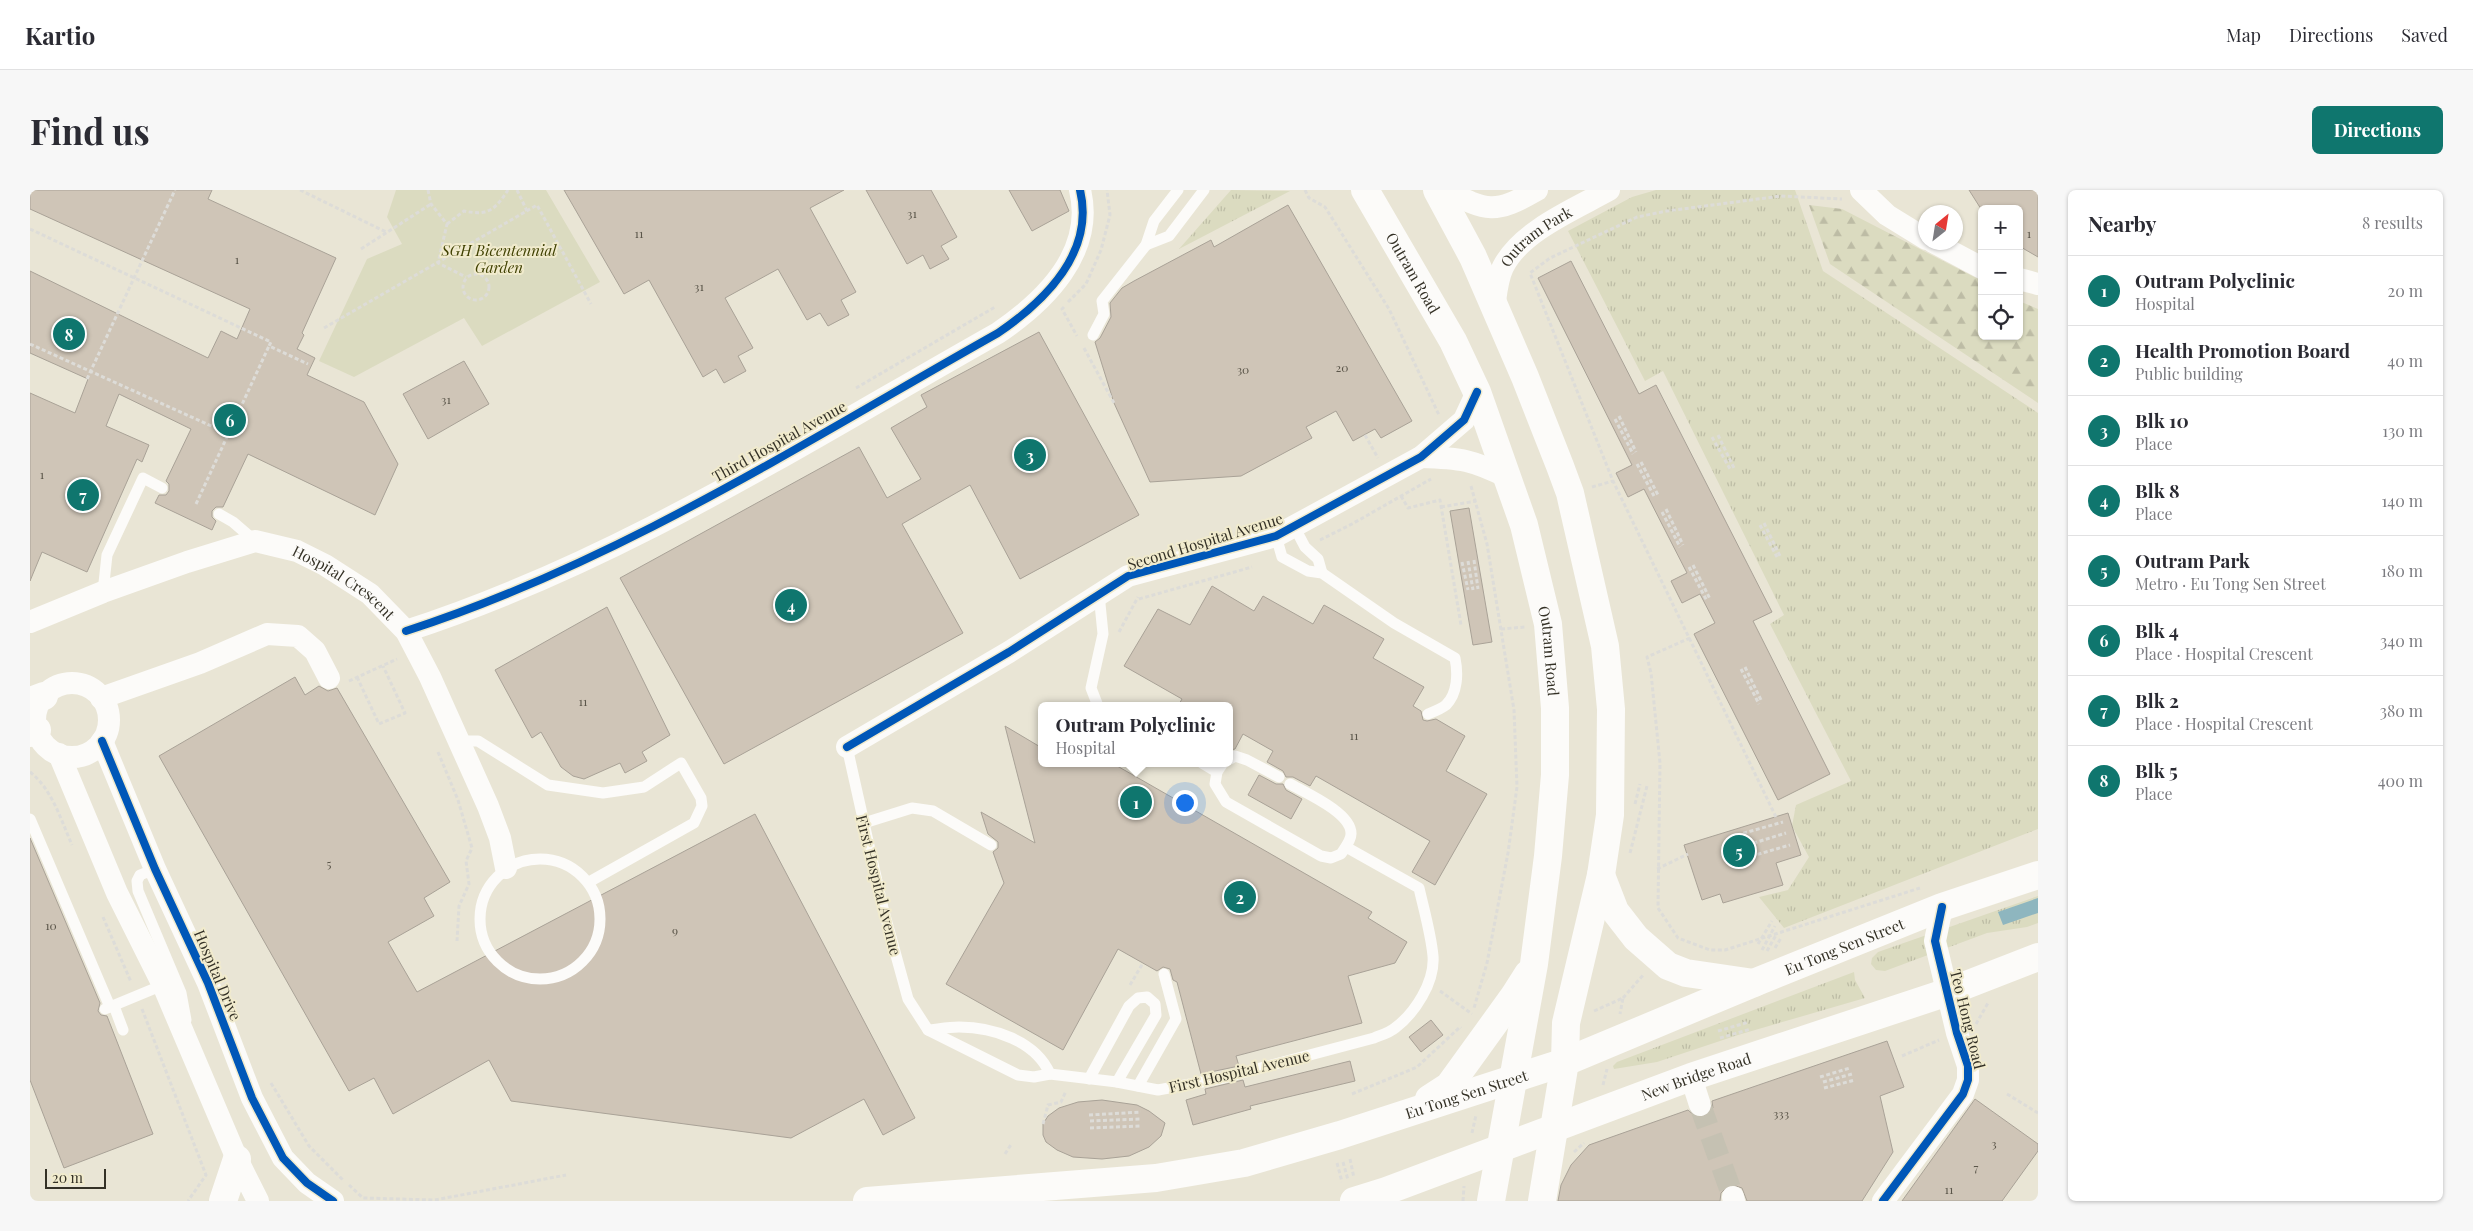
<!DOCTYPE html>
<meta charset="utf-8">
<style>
:root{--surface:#fff;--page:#f7f7f7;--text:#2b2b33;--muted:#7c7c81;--line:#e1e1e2;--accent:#0f766e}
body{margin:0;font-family:"Playfair Display",serif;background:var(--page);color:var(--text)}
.controls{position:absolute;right:15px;top:15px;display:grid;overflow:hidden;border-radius:8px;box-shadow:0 1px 4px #0004}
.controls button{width:45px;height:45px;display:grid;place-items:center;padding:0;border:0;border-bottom:1px solid var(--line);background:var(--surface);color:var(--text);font:25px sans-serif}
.compass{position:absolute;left:1888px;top:15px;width:45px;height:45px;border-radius:50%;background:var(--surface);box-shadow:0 1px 4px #0004;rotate:30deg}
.scale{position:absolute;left:15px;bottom:12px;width:61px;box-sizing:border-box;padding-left:5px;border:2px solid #343126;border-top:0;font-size:14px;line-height:18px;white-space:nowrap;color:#343126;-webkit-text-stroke:4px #f1ebcd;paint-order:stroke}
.you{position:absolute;left:1154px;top:612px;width:18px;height:18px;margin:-12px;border:4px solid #fff;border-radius:50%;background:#1a73e8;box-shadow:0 0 0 8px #1a73e833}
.badge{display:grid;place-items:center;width:32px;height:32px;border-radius:50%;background:var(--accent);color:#fff;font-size:16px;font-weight:700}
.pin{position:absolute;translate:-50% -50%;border:2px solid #fff;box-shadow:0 1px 5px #0006}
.popup{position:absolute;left:1008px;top:512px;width:195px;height:65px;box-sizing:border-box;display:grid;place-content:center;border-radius:8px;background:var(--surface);filter:drop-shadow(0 1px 4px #0005);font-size:16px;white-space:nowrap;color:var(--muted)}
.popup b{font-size:19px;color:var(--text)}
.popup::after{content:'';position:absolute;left:50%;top:100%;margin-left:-10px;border:10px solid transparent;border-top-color:var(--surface)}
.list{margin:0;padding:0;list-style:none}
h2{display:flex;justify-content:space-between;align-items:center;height:65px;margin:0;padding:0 20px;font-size:21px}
h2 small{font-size:16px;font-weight:400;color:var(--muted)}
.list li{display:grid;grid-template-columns:32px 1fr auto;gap:15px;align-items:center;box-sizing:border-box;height:70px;padding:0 20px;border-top:1px solid var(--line)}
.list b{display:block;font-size:19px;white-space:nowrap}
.list p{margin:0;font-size:16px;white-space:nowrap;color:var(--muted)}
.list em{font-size:16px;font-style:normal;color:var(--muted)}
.icon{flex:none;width:28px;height:28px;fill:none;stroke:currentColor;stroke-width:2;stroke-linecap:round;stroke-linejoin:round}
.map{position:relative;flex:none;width:2008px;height:1011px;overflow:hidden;border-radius:8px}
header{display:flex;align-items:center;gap:30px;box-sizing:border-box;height:70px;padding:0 25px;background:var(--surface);border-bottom:1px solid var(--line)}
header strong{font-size:24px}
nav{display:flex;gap:28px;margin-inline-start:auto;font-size:18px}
.intro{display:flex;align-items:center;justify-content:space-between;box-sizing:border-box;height:120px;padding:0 30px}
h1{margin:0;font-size:35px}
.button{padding:12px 22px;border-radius:8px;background:var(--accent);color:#fff;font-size:18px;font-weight:700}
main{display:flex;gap:30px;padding:0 30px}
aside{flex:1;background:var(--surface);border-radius:8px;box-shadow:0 1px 4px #0004}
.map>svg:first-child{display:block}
.grass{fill:url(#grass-tufts)}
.forest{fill:url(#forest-firs)}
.park{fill:#dbdbc0}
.water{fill:#8eb6bf}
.building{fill:#cfc5b7;stroke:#a9a297}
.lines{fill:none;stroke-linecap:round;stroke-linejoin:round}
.street-tunnel{stroke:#c5c1b2;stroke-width:22;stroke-dasharray:22 11;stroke-linecap:butt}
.path{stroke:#dddcd8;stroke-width:3;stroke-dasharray:4 2.5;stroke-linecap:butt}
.lane{stroke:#fcfbf9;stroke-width:11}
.street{stroke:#fcfbf9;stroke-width:22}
.secondary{stroke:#fcfbf9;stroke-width:28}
.primary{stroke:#fcfbf9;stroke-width:28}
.cycleway-casing{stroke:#f1ebcd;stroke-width:11}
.cycleway{stroke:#0057b8;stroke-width:8}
.labels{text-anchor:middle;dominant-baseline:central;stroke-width:4;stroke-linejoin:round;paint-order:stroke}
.number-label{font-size:12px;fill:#5b564a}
.street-label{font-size:15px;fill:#343126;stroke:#f1ebcd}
.park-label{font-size:15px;font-style:italic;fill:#3f4001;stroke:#f1ebcd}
</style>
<header>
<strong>Kartio</strong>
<nav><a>Map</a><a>Directions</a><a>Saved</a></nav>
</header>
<div class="intro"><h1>Find us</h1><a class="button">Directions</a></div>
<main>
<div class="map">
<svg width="2008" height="1011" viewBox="0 0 2008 1011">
<defs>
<pattern id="grass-tufts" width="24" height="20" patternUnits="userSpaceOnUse" patternTransform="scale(1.25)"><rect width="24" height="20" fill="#dbdbc0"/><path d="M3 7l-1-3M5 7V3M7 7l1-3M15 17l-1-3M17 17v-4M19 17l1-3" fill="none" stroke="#bdbca5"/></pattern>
<pattern id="forest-firs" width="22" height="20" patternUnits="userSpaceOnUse" patternTransform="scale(1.25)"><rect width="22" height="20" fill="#dbdbc0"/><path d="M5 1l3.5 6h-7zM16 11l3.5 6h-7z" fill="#bdbca5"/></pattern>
</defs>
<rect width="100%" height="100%" fill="#e9e5d5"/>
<g class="grass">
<path d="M1201,0L1260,1L1149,59Z"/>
<path d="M1626,0H1765L1793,81L2008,223V639L1754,738L1729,707L1758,700L1779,667L1762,636L1766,615L1821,591L1740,434L1754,425L1633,181L1615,191L1538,41L1602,7Z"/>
<path d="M2008,706V733L1997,737L1957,743L1855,781L1846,780L1841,774L1842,768L1848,762Z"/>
<path d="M1824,782L1825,790L1835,808L1708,845L1627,872L1584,879L1583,876L1587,872Z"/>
</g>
<path class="forest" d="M1779,15L1812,19L1952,91V146H1989V111L2008,119V213L1800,74Z"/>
<path class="park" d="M366,0H516L570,92L452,156L434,128L324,187L289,171L337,69L372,54L357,27Z"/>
<path class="water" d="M2008,708V723L1973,735L1968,722Z"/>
<g class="building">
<path d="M0,0H182L178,9L306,68L272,143L274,145L267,159L285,168L277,185L334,212L368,274L345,325L218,264L193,317H186L182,321V327L186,331L182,340L125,313L129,305H136L139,301V294L136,291L161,239L89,204L76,236L119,255L112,272L107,269L57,382L12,362L0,391V203L45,223L58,189L0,163V81L178,168L191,141L207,149L220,119L0,19Z"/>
<path d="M534,0H814L780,18L826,102L811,110L819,125L798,136L790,123L777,130L748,79L695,108L723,158L708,166L716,181L694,193L686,179L673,187L619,90L594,104Z"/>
<path d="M836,0H901L927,47L911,56L919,69L900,79L893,65L877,74Z"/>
<path d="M979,0H1030L1039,21L1002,41Z"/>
<path d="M1939,0H2008V67L1989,56V19H1951Z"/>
<path d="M1258,15L1382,231L1351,248L1345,239L1323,251L1306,221L1276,237L1282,248L1211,286L1120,292L1084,213L1065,152L1070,148L1081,127L1080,113L1092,98L1104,91L1181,50L1184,57Z"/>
<path d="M1541,71L1609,204L1626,195L1742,422L1723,431L1800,584L1748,610L1664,444L1685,433L1670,404L1652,413L1641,391L1657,383L1614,299L1598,307L1586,283L1602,275L1508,88Z"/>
<path d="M1009,142L1109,325L990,389L940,295L872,334L933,443L694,574L590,388L829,257L857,308L891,289L861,238L897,217L891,205Z"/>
<path d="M434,171L459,214L398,249L373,204Z"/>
<path d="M1439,318L1462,452L1443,455L1420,321Z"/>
<path d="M1182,396L1224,421L1233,406L1283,434L1294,415L1354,449L1343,468L1394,497L1383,516L1391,521L1393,530L1397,531L1406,529L1435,546L1416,581L1457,604L1405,695L1382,682L1400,651L1286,586L1280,596L1263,587H1256L1253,581L1237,572L1243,561L1213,544L1205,559L1200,560V516H1148L1152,509L1094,476L1128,419L1160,435Z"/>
<path d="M577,417L640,545L612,562L617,571L595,583L590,573L554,589L543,586L531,577L511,542L502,548L465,480Z"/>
<path d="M265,487L275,505L289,496L298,501L307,498L420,692L394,708L404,726L358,752L387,802L725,624L885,928L853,945L834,909L761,948L481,911L459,870L363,924L344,888L319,901L129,566Z"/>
<path d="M975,536L1012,558V573H1082L1342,722L1338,728L1377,752L1365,773L1318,786L1332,833L1206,866L1209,876L1171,884L1147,792L1143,790L1140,779L1133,777L1127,781L1088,759L1033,860L916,794L974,693L963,662L968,658V652L958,644L951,622L1005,653Z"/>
<path d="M1229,585L1246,594H1253L1256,600L1272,609L1261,629L1218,605Z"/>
<path d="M1758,623L1771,665L1746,673L1753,695L1693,713L1690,704L1672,710L1654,655Z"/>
<path d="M0,648L70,813L68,821L71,825L77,826L123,944L34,978L0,890Z"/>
<path d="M1401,830L1413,845L1391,862L1379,847Z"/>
<path d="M1857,851L1874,897L1850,906L1863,962L1832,1011H1717L1712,998L1700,994L1691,1003L1690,1011H1528L1531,995L1541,975L1559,955L1658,920L1667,928L1674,927L1683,918L1682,911Z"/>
<path d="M1320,871L1325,891L1220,916L1221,919L1163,935L1156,910L1176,904L1175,899L1213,890L1215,897Z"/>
<path d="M1945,909L2008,954V961L1972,1011H1872Z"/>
<path d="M1072,910L1107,915L1119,921L1135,933L1131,946L1119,957L1099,966L1072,969L1043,967L1027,960L1016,952L1013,945V934L1018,926L1029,918L1048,912Z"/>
</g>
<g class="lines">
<path class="street-tunnel" d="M1670,915L1703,1007"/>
<g class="path">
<path d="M270,0L356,42"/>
<path d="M398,0L401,14L417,34L408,73L436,87"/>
<path d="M487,0L497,21"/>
<path d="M1275,0L1279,8L1295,17L1359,119L1409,225"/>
<path d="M417,34L434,21C458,26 465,20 478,0"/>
<path d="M0,39L241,152L239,156L278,174"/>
<path d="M331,59L401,14"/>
<circle cx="446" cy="97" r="13"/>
<path d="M1038,112L1056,94L1071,60L1080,25L1077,0"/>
<path d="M1034,117L1032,119L1047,146"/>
<path d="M294,138L507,15L561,114"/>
<path d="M0,154L199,244"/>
<path d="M1054,158L1084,213"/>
<path d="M57,189L145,0"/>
<path d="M826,198L965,117"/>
<path d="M1589,226L1606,262"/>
<path d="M1585,229L1603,264"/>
<path d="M1335,245L1348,268"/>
<path d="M1688,245L1704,278"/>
<path d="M1682,247L1700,279"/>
<path d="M1611,272L1628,305"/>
<path d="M1607,274L1624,306"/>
<path d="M1441,296L1457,354L1484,520L1487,597L1478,663L1457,773L1444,818"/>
<path d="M1562,297L1583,291"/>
<path d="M1371,306L1378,318L1410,310L1431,435"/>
<path d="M166,314L239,156"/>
<path d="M1411,317L1446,311"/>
<path d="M1636,319L1653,355"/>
<path d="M1632,322L1650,357"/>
<path d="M1734,333L1750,366"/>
<path d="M1730,335L1747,367"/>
<path d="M1290,350L1322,334L1401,289"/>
<path d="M1444,370L1448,399"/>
<path d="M1438,371L1443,400"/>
<path d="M1432,372L1438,400"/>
<path d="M1663,375L1680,409"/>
<path d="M1659,377L1677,411"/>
<path d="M1109,409L1222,377"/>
<path d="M1471,439L1495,437"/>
<path d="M1089,442L1108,407"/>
<path d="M1660,448L1617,467L1621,483L1630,573L1628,718L1648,748L1680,760H1695L1890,698"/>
<path d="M1715,477L1732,512"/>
<path d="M1711,479L1729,514"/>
<path d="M327,487L349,534L375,523L353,476"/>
<path d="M319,491L367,469"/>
<path d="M408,562L428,610L442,658L436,671L439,694L429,716L427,751"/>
<path d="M0,582C22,599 31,630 42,655"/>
<path d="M1605,614L1610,594"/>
<path d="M1746,627L1583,291L1500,83L1520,68L1607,27L1637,21L1751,6L1812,9"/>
<path d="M1707,645L1753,632"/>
<path d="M1711,657L1756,643"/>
<path d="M1600,663L1617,596"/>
<path d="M1715,668L1760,655"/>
<path d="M1627,679L1658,664"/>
<path d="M73,727L101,792"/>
<path d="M1728,754L1742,731"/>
<path d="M1745,758L1751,748"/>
<path d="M1732,760L1745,736"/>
<path d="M1737,761L1746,745"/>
<path d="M1100,795L1113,773"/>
<path d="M1410,801L1442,824"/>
<path d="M1593,808L1614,784"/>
<path d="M112,819L176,985L158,1011"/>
<path d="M1564,821L1593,808L1590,824"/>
<path d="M1946,834L1958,813"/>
<path d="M1688,841L1719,832"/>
<path d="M1690,848L1721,839"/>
<path d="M1872,866L1909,850"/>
<path d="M1790,887L1820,878"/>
<path d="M1793,892L1822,884"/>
<path d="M241,893L279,956L314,991"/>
<path d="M1573,895L1577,879"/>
<path d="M1794,898L1825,890"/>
<path d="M1322,904L1387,877L1430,837L1431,838"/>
<path d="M1977,904L2008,923"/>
<path d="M1059,925L1111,922"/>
<path d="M1060,931L1112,929"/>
<path d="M1013,934L1018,915L1031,912L1036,901"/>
<path d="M1060,938L1112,936"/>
<path d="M1442,943L1446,925"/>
<path d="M1544,962L1554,953"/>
<path d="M975,964L982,953"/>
<path d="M1320,969L1324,988"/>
<path d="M1313,972L1318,990"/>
<path d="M1307,973L1312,992"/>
<path d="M319,995L333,1008L405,1010L536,985"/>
<path d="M1433,1011L1434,996"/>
</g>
<g class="lane">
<path d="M1116,55L1139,46L1174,0"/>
<path d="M1063,145L1074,124L1072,111L1116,55L1124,31L1148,0"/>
<path d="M189,324L203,332L225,351"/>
<path d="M1265,338L1275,357L1288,369L1292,383"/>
<path d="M1246,346L1252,367L1278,381L1292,383L1364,433L1425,468C1428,483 1428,503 1416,515C1411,519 1403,522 1398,524"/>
<path d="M73,402L77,365L113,288L132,298"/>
<path d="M1068,516L1061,498L1073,444L1069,404"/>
<path d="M428,551H448L518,595L573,603L614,597L651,573L671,608L672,616L664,633L559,692"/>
<path d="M817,557L853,718L878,809L898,840L988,885L1004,887L1020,884L1087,892L1128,900L1193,888L1344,848C1351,845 1359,843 1365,838C1385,823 1405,792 1403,766C1401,744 1394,720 1389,698L1316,657"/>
<path d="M1200,569L1205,566L1217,570L1249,587"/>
<path d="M1172,573L1187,582"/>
<path d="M1193,573L1187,582L1185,594L1196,612L1291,666L1301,668L1311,664C1314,659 1321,651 1321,644C1322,623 1276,603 1260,594"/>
<path d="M0,629L80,817"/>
<path d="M834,633L882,618L903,621L961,655"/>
<circle cx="510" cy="729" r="60"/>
<path d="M125,679L110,685L107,691L108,701L151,803L156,830"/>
<path d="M84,816L93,840"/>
<path d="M75,819L133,795"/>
<path d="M898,840C908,839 919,837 929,837C963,837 1006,851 1020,884"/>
<path d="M1059,889L1099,816L1108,808L1117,807L1125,814L1126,825L1087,892"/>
<path d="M1108,896L1146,829L1134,784"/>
</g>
<g class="street">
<path d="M1416,0C1457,22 1465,24 1507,0"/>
<path d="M1831,0L1857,25L1896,49"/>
<path d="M1903,52L1952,78"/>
<path d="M1989,89L2008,94"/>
<path id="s1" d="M1464,119C1466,105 1467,89 1473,77C1491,41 1545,19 1579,0"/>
<path d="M1391,267C1431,268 1443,270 1479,288"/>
<path id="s2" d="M0,432L73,402L157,372L225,351L267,361L295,375L340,404L376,441L400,487L458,616L470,648L476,678"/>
<path d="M376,441C587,373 776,251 968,143C1015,111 1065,62 1050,0"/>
<circle cx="42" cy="530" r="37"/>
<path d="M71,508L170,473L237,444L268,446L285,461L299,488"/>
<path d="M72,551L125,679L178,793L222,908L253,968L277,993L303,1011"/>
<path d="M817,557L979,462L1098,386L1246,346L1391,267L1434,230L1447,202"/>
<path d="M29,564L87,703L133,795L207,969L228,1011"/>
<path d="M1661,887L1670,915"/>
<path d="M1703,1007L1704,1011"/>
<path d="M1853,1011L1933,904L1938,890V876L1927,843L1905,751L1912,717"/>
</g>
<g class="secondary">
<path d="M0,511L14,506"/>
<path d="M0,543L7,540"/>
</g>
<g class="primary">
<path id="s3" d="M1335,0L1423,151L1447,202L1494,335L1518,434L1525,518V585L1518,666L1504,774L1461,1011"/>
<path d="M1407,0L1443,67L1495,187L1530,276L1540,303L1575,456L1581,519L1580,625L1571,685L1536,833L1535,872L1512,1011"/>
<path d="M1571,685L1585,721L1606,748L1638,776L1656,783L1724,793"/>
<path d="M1399,909L1419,896L1484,806L1498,784"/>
<path d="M193,1011L207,969"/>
<path id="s4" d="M837,1011L1126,988L1214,973L1310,945L1535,872L1731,790L1912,717L2008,685"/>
<path id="s5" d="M1324,1011L1356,1001L1661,887L1918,802L2008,767"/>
</g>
<g class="cycleway-casing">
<g id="cycleway">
<path d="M376,441C587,373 776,251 968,143C1015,111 1065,62 1050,0"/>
<path d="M72,551L125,679L178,793L222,908L253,968L277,993L303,1011"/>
<path d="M817,557L979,462L1098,386L1246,346L1391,267L1434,230L1447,202"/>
<path d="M1853,1011L1933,904L1938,890V876L1927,843L1905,751L1912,717"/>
</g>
</g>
<use href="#cycleway" class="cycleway"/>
</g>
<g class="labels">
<g class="number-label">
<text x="882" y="23">31</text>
<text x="609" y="43">11</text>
<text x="1999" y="43">1</text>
<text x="207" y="69">1</text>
<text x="669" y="96">31</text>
<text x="1312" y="177">20</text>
<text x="1213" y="179">30</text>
<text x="416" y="209">31</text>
<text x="12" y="284">1</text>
<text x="553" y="511">11</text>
<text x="1324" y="545">11</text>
<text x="299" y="673">5</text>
<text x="21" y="735">10</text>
<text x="645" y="740">9</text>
<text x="1751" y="923">333</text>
<text x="1964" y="953">3</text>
<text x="1946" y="977">7</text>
<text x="1919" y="999">11</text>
</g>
<g class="street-label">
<text stroke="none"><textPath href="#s1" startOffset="89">Outram Park</textPath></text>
<text stroke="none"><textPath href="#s3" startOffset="96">Outram Road</textPath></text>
<text transform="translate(749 251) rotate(-29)">Third Hospital Avenue</text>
<text transform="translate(1175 351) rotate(-17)">Second Hospital Avenue</text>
<text stroke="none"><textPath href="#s2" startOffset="339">Hospital Crescent</textPath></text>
<text stroke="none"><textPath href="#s3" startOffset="501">Outram Road</textPath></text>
<text transform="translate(849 695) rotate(76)">First Hospital Avenue</text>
<text stroke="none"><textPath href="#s4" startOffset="1018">Eu Tong Sen Street</textPath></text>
<text transform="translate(188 785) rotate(67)">Hospital Drive</text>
<text transform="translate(1938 829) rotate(76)">Teo Hong Road</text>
<text transform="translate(1209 881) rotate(-13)">First Hospital Avenue</text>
<text stroke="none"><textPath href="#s5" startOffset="364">New Bridge Road</textPath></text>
<text stroke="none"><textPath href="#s4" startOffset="612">Eu Tong Sen Street</textPath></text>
</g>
<g class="park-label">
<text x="469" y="60">SGH Bicentennial<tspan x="469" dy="17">Garden</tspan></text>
</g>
</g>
</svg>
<div class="controls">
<button>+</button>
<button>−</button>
<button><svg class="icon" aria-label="locate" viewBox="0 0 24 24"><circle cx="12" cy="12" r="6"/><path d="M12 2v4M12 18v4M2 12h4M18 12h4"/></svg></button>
</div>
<svg class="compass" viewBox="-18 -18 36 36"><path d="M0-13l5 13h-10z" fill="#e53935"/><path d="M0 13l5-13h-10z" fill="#7c7c81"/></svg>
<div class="scale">20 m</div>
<div class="you"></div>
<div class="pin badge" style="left:1106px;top:612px">1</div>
<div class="popup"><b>Outram Polyclinic</b>Hospital</div>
<div class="pin badge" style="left:1210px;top:707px">2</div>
<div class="pin badge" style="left:1000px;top:265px">3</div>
<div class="pin badge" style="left:761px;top:415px">4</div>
<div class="pin badge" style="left:1709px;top:661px">5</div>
<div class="pin badge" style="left:200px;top:230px">6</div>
<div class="pin badge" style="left:53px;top:305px">7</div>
<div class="pin badge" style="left:39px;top:144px">8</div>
</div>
<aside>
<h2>Nearby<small>8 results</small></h2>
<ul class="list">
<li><span class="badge">1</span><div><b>Outram Polyclinic</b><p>Hospital</p></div><em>20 m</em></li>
<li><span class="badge">2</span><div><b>Health Promotion Board</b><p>Public building</p></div><em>40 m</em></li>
<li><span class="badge">3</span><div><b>Blk 10</b><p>Place</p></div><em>130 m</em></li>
<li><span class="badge">4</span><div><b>Blk 8</b><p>Place</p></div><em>140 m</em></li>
<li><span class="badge">5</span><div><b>Outram Park</b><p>Metro · Eu Tong Sen Street</p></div><em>180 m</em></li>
<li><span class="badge">6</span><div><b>Blk 4</b><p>Place · Hospital Crescent</p></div><em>340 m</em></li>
<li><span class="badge">7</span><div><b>Blk 2</b><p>Place · Hospital Crescent</p></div><em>380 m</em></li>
<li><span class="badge">8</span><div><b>Blk 5</b><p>Place</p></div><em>400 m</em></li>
</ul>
</aside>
</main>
